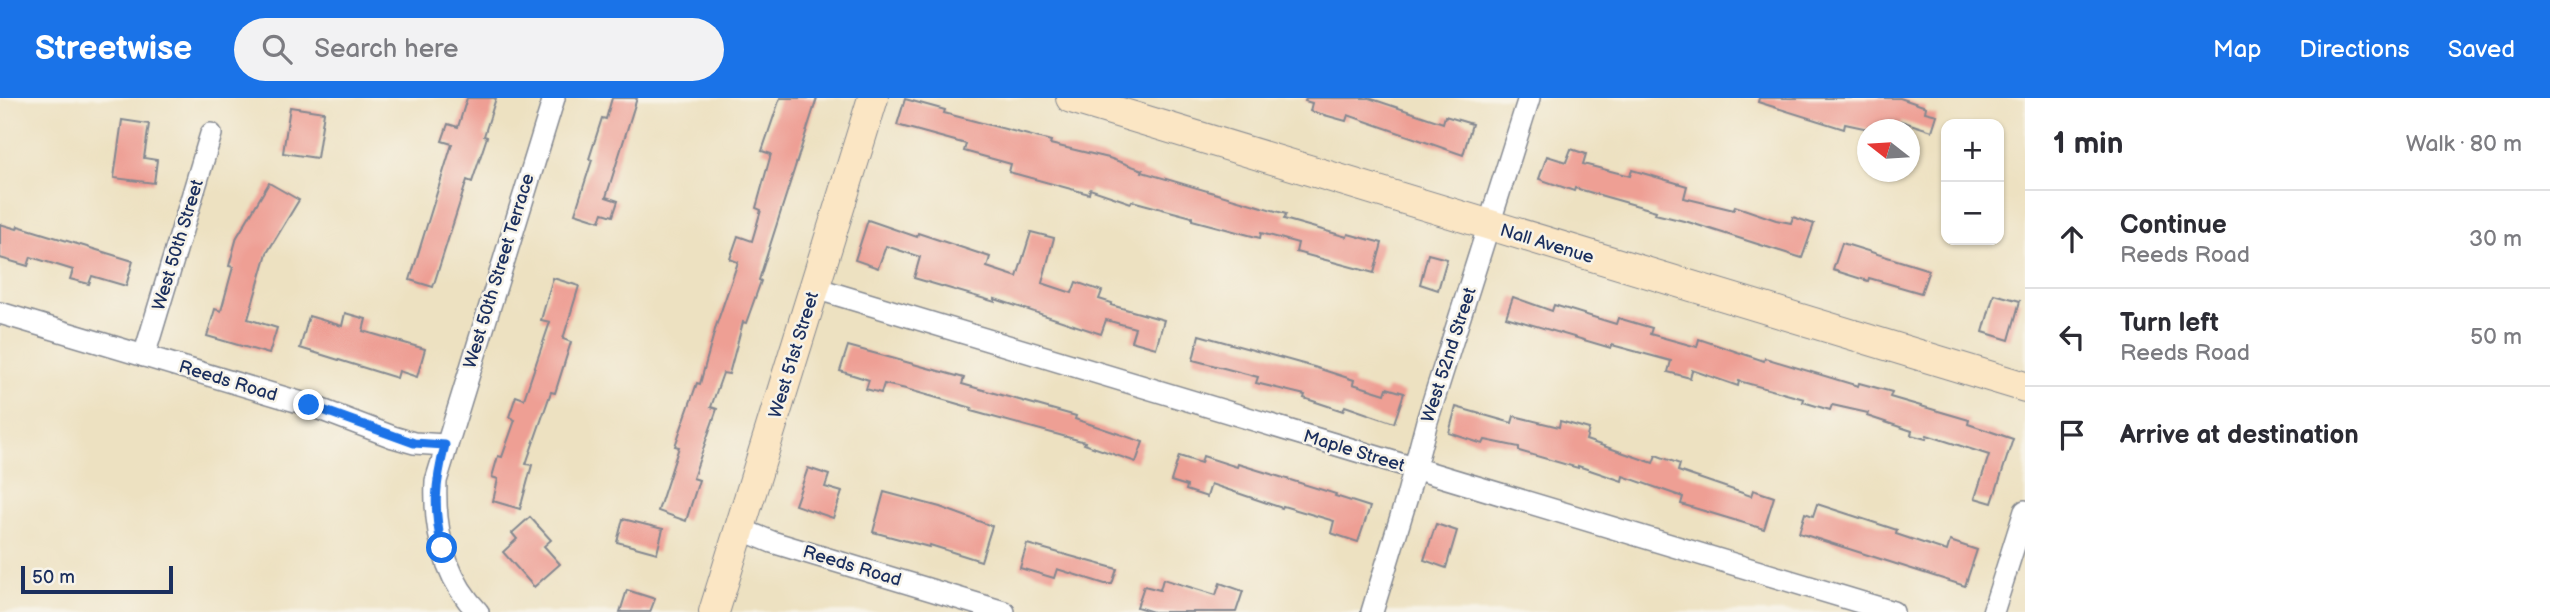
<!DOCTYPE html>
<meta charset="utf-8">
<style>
:root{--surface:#fff;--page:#f2f2f3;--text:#2b2b33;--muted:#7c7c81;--line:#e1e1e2;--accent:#1a73e8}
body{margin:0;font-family:"Balsamiq Sans",sans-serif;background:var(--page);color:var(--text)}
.controls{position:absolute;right:21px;top:21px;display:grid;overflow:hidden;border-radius:14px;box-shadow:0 2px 5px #0004}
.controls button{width:63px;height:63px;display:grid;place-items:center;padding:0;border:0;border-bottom:2px solid var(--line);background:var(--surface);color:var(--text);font:35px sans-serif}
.compass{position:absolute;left:1857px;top:21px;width:63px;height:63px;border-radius:50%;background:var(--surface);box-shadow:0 2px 5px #0004;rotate:287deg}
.scale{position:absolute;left:21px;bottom:18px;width:152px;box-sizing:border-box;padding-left:7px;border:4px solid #1b2f5e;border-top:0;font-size:19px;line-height:24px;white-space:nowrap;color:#1b2f5e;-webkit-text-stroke:5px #f7f3e8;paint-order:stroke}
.stop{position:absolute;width:21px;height:21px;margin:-16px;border:5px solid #1a73e8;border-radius:50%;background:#fff}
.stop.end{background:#1a73e8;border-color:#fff;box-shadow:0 2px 7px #0008}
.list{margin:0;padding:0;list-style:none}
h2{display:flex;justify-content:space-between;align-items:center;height:91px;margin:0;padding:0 28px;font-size:30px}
h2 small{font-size:23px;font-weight:400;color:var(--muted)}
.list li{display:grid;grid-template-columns:46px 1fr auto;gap:21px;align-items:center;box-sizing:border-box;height:98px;padding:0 28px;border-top:2px solid var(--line)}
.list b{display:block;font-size:26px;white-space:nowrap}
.list p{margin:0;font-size:23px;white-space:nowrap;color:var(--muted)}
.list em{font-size:23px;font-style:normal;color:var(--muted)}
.icon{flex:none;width:38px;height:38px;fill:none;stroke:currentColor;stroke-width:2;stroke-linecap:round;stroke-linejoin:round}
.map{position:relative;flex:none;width:2025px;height:514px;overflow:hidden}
header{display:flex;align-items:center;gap:42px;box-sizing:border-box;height:98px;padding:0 35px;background:var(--accent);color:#fff}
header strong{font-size:33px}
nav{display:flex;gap:38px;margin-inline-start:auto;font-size:24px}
.search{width:490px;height:63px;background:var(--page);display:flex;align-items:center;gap:18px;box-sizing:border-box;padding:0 24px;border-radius:38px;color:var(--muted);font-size:26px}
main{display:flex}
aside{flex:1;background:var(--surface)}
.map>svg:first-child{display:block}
.building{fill:#ee9f94}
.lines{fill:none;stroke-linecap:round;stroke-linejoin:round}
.street-casing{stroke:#848890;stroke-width:24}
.secondary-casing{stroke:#848890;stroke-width:32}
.street{stroke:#fff;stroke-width:21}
.secondary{stroke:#fbe6c4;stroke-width:30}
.route{stroke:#1a73e8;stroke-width:9}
.labels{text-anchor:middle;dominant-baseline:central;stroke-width:5;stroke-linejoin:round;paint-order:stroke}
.street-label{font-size:18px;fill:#1b2f5e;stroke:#f7f3e8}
</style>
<header>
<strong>Streetwise</strong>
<div class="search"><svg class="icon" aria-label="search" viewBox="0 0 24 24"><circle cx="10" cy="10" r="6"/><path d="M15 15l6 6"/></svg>Search here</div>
<nav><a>Map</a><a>Directions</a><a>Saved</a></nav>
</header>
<main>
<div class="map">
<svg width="2025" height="514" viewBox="0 0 2025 514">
<rect width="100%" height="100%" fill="#f7f3e8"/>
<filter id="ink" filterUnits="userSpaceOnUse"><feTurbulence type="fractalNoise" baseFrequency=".0143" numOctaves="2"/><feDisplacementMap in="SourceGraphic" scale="14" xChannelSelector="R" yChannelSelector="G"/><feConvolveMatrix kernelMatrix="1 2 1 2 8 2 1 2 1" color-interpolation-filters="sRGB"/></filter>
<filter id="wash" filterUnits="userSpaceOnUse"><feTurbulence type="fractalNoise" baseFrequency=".00686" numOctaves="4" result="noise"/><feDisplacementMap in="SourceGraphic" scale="28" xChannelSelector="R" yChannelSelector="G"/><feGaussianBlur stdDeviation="1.57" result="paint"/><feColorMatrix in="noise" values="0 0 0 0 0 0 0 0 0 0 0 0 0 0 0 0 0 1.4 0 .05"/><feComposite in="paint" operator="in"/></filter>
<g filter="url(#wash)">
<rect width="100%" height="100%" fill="#ede1c1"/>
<g id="blocks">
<g class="building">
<path d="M467,0H496L484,38L487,39L472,84L467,82L433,189L410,182L452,46L442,43L448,26L458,29Z"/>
<path d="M612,0H637L606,99L618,103L613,118L603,115L600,123L575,115L592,62L589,61L602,20L606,21Z"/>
<path d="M780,0H817L759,182L761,183L746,225L743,224L729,276L723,275L711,309L717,311L693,380L699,382L686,423L658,413L679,349L675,348L697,285L700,286L716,228L738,164L730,161L738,138L752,143L761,112L756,110L771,56L762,53Z"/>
<path d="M1306,0H1369L1443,25L1445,18L1472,26L1463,57L1348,17L1346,23L1310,13L1312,5L1305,3Z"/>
<path d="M1759,0H1900L1926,9L1925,14L1937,17L1932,33L1901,23L1899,32H1873L1845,26L1844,31L1758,4Z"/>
<path d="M905,1L945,12L944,15L1051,43L1050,46L1109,60L1143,72L1142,74L1286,116L1284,121L1347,139L1348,136L1382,145L1374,175L1296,154L1298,145L1261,135L1260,140L1192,122V119L1132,103L1131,105L1090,91L1089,96L1009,74L1011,66L964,53L966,46L897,27Z"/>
<path d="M290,9L324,14L317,60L283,55Z"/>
<path d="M122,22L149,26L144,60L157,62L154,85L114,80Z"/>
<path d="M1571,51L1586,56L1583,66L1630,78L1632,72L1687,88L1684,100L1734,112L1735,108L1776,122L1791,125L1793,119L1814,126L1802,160L1688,124L1655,116L1656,113L1575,90L1574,93L1539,81L1547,58L1566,64Z"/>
<path d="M269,85L299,102L267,155L248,221L277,230L269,256L207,238L215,211L221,213L233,169L229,168L237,139Z"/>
<path d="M868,122L917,139L918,135L990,159L987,169L1017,179L1031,134L1054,140L1042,185L1072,195L1076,184L1102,193L1099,201L1112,205L1111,207L1164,222L1156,250L1131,243L1135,230L1106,222L1101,236L995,201V204L914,180L920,159L886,148L878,170L855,162Z"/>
<path d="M0,126L17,131L18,128L133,163L126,188L92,178L89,186L70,181L73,172L31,159L28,168L0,160Z"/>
<path d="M1842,145L1929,172L1921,195L1869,180L1868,183L1833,172Z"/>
<path d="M1428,156L1447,161L1438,192L1420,186Z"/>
<path d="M553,180L579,188L563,241L571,244L555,295L551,294L526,366L532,367L520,411L493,403L498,381L492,379L498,358L502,359L515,322L509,319L516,298L524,301L550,224L541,222Z"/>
<path d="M1994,196L2020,203L2009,242L1983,234Z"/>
<path d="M1513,199L1552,213L1554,207L1616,226L1618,220L1652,230L1650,236L1697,249L1699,241L1764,263L1765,260L1858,288L1859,285L1892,294L1890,299L1969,322L1968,326L2013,341L1992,405L1975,400L1989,357L1927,337L1926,341L1911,337L1912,333L1867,318L1868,315L1832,307L1830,312L1803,304L1804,301L1739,283L1738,288L1692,272L1690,280L1668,274L1671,263L1612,247L1611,250L1506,219Z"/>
<path d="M345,215L366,221L363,233L425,251L417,279L399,273L397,280L300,250L309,218L342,228Z"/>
<path d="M1199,237L1314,269L1354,282L1353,286L1385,296L1387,290L1404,295L1394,325L1345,308L1343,313L1304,300L1305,297L1256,285L1258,279L1193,262Z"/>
<path d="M848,248L964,280L962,286L1076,318L1075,321L1143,344L1136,364L1084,346L1085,344L971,313L972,310L906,291L884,286L881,295L866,291L869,282L840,273Z"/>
<path d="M1456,309L1512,325L1514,318L1559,329L1560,323L1589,331L1586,342L1653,365L1656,357L1680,366L1678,373L1751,398L1753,392L1774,399L1764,431L1681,406L1683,399L1623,378L1622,383L1578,368V370L1519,353V349L1485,342L1483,346L1449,335Z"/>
<path d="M1179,358L1201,365L1203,358L1237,369L1238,366L1336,396L1335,398L1370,409L1358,444L1331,435L1334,423L1283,408L1282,410L1211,386L1207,399L1186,392L1187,388L1171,383Z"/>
<path d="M808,370L829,377L825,389L842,394L833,420L795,407Z"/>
<path d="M884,394L940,409L992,428L981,463L930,447L929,449L873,434Z"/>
<path d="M1817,406L1897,432L1896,436L1947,453L1950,443L1977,452L1965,488L1799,435L1805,415L1813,418Z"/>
<path d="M530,419L551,442L544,448L560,466L534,489L503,454L517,441L512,435Z"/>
<path d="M623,421L663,431L657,455L617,444Z"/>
<path d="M1436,426L1457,433L1446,470L1424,462Z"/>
<path d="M1027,446L1117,471L1112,486H1105L1057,471L1054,480L1020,470Z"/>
<path d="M1163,481L1216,497L1220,485L1243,493L1236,514H1153L1137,509L1144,488L1160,492Z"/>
<path d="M627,492L655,501L650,514H620Z"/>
</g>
</g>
</g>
<g filter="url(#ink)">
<use href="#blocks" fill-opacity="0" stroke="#848890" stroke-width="2"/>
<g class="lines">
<g class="street-casing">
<g id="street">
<path d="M815,190L1893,514"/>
<path d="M0,215L309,307L393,339L414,345L445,347"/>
<path d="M144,258L211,36"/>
<path d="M740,431L772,444L1004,514"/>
<path d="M478,514C444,479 434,431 436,383L554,0"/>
<path d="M1372,514L1407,399L1427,323L1529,0"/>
<path d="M1993,514L2025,413"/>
</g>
</g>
<g class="secondary-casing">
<g id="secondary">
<path d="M1071,0L2025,289"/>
<path d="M714,514L873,0"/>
</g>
</g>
<use href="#street" class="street"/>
<use href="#secondary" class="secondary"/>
</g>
</g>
<g class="lines" filter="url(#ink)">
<path class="route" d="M309,307L414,345L445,347C435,387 433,409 442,450"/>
</g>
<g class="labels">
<g class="street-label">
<text transform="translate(1547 146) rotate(17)">Nall Avenue</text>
<text transform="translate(178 147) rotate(-73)">West 50th Street</text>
<text transform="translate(499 173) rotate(-73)">West 50th Street Terrace</text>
<text transform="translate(794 257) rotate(-73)">West 51st Street</text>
<text transform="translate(1449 257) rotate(-72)">West 52nd Street</text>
<text transform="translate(228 283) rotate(17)">Reeds Road</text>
<text transform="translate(1354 353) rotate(17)">Maple Street</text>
<text transform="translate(852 468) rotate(17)">Reeds Road</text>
</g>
</g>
</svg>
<div class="controls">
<button>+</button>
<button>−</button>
</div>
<svg class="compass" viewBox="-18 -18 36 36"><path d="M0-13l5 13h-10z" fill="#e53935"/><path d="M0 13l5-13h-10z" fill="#7c7c81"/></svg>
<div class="scale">50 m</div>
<div class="stop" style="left:442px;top:450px"></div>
<div class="stop end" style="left:309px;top:307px"></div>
</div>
<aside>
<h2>1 min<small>Walk · 80 m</small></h2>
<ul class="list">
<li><svg class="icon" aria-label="ahead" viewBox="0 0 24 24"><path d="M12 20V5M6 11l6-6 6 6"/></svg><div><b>Continue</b><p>Reeds Road</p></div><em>30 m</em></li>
<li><svg class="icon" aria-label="left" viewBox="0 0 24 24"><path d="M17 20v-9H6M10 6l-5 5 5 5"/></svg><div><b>Turn left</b><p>Reeds Road</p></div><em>50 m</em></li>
<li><svg class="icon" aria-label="arrive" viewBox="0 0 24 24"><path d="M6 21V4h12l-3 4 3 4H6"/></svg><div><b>Arrive at destination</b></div></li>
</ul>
</aside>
</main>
